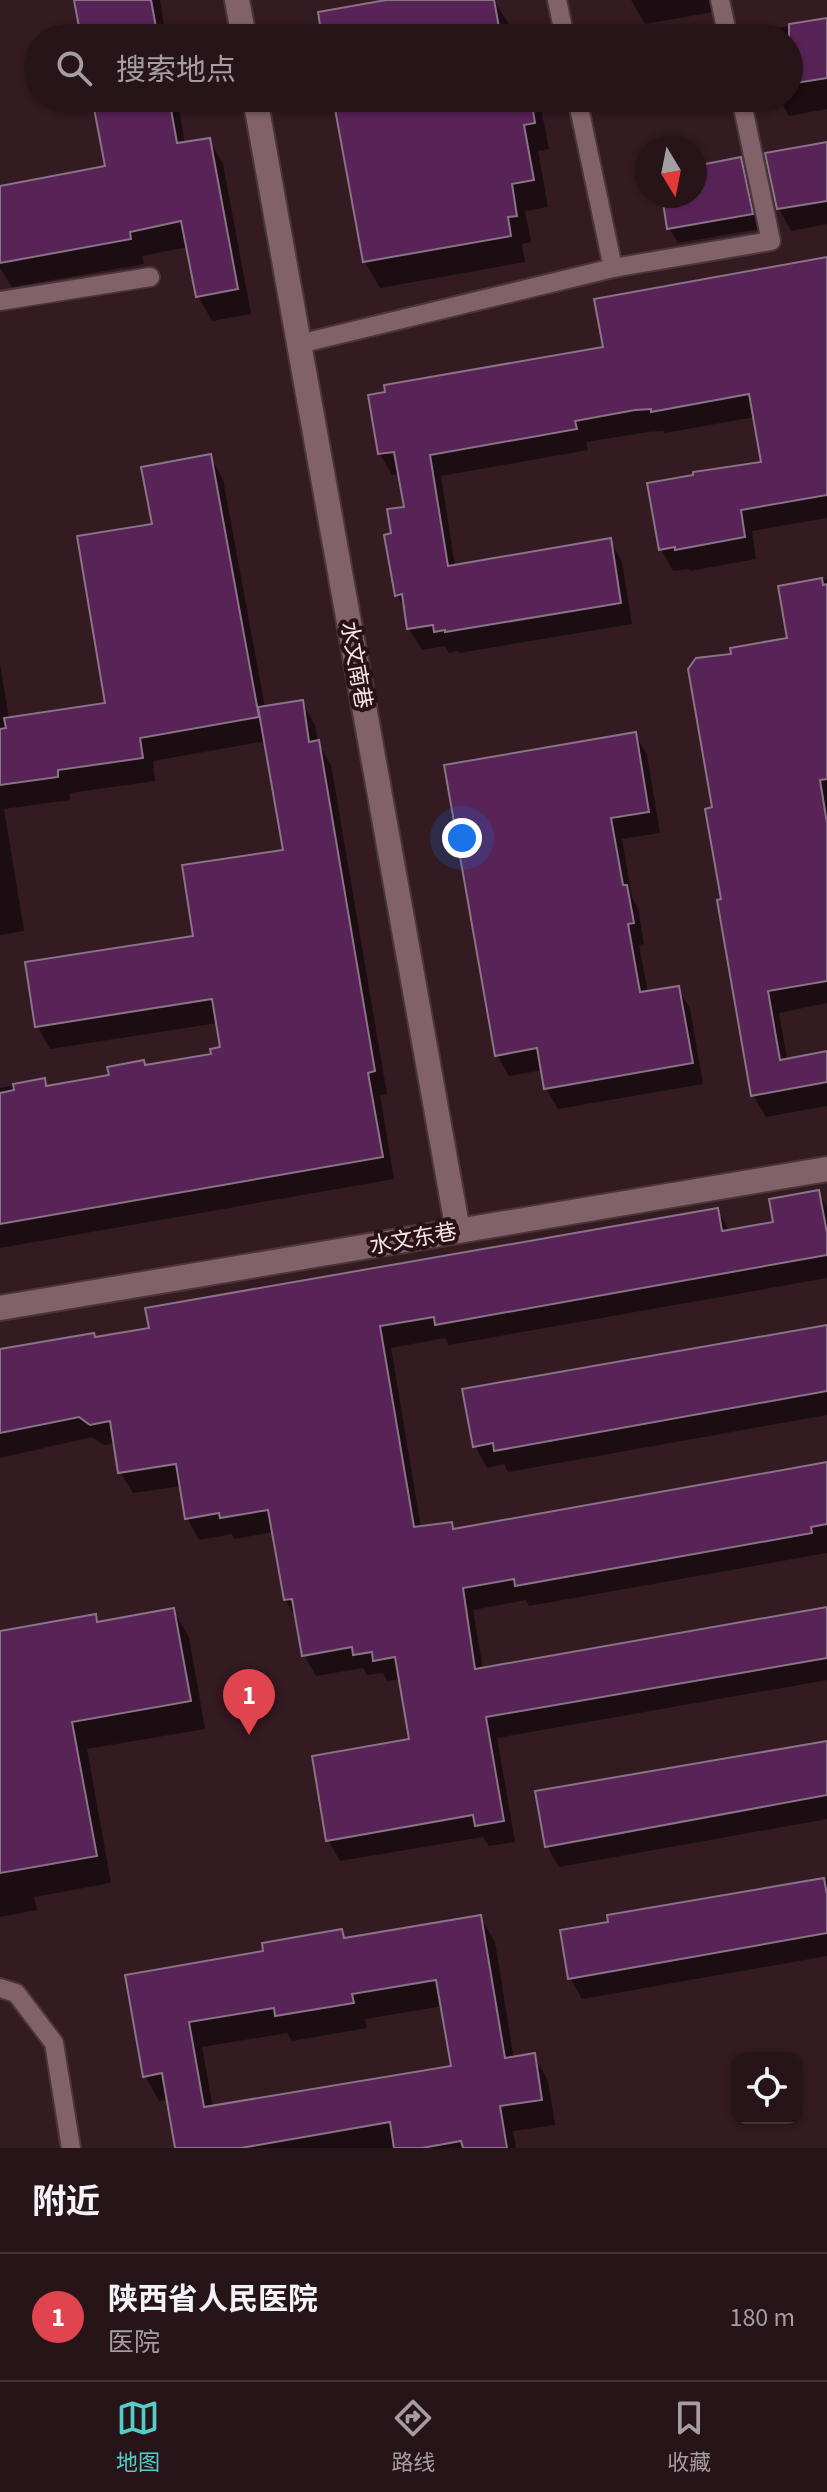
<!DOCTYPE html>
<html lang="zh">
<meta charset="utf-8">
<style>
:root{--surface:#271419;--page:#332126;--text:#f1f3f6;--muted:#a49ea2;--line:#433338;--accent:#54cdc8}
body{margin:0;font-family:"Source Sans 3","Noto Sans SC",sans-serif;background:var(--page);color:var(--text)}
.controls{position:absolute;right:24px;bottom:24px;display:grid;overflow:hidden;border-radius:16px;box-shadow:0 2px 6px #0004}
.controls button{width:72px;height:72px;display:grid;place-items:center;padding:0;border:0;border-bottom:2px solid var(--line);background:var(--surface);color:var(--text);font:40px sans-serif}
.compass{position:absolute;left:635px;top:136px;width:72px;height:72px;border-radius:50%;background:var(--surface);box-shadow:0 2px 6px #0004;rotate:170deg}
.you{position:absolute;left:462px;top:838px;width:28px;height:28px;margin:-20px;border:6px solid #fff;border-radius:50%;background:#1a73e8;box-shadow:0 0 0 12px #1a73e833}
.badge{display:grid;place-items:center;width:52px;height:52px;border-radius:50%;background:var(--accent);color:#fff;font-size:26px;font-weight:700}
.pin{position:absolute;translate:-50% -66px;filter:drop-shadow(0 2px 4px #0008)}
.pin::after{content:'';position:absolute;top:42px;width:28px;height:24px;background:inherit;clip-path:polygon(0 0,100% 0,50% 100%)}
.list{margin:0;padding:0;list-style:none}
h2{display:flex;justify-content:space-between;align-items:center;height:104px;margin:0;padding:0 32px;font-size:34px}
h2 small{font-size:26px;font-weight:400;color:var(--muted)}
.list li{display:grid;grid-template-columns:52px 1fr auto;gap:24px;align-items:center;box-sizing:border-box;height:128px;padding:0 32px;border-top:2px solid var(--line)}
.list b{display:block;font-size:30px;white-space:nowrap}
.list p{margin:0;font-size:26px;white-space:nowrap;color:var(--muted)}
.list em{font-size:26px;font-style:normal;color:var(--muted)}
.icon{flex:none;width:44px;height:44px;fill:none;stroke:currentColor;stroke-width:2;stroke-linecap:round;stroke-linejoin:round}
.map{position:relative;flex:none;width:827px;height:2148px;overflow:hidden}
.search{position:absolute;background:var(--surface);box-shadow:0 2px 6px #0004;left:24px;right:24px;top:24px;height:88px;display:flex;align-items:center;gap:20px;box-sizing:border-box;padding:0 28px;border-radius:44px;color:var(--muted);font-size:30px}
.sheet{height:232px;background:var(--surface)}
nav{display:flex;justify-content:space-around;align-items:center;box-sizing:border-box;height:112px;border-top:2px solid var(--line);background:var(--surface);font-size:22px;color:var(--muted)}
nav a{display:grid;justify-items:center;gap:4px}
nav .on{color:var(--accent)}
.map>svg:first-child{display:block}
.shadow{fill:#0007;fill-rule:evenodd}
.building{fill:#582356;stroke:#8a7287;stroke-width:2;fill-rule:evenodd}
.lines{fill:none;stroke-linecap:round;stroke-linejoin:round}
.service-casing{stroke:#4b363c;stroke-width:22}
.tertiary-casing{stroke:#4b363c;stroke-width:28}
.service{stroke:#816269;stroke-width:18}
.tertiary{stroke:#816269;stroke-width:24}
.labels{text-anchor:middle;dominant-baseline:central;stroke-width:8;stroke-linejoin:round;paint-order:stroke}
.street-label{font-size:22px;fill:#f7e5e8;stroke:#2a1118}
</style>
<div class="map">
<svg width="827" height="2148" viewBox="0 0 827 2148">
<rect width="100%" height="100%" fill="#341a21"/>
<g class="shadow">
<path d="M76,0H160L166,38H83Z"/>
<path d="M396,0H493L518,38H324Z"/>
<path d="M631,0H711L714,12L645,24Z"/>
<path d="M827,20V109L789,116L779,98H789V38H767L766,30Z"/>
<path d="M94,98H177L185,144L209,140L223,164L251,314L212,321L198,296L188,247L142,256L144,264L12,287L0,268V188L107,168Z"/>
<path d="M335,98H539L549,149L538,151L548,207L525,211L531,242L522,244L525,262L380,288L365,262Z"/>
<path d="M827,144V224L791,231L779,209Z"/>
<path d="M740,160L749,175L760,229L678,243L669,228L664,196H695V168Z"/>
<path d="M827,260V518L752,531L756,559L690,571L689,569L673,571L661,549L763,464L755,417L665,433L664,431L648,432L586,442L588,450L441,476L455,567L610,540L622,562L632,624L459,653L458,651L449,653L445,646L422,650L409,629L407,613L397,595L393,535L406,508L400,474L392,475L380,454L370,397L605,349Z"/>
<path d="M210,456L223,479L265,708L302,702L315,725L318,743L331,765L387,1094L380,1095L394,1179L0,1248V1088L44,1080L48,1088L213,1056L222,1049L218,1023L50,1049L37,1026L195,938L285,851L266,741L153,761L155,781L70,793V800L4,809L24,931L0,935V664L9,719L107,705L154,526Z"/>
<path d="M827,579V1003L779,1013L787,1060L827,1053V1106L766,1117L753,1095L723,901L715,809L733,656L789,640L780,587Z"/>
<path d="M635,734L647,755L660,833L622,839L632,898L638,908L644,944L639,945L648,993L678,988L690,1009L703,1084L558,1109L546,1088L543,1070L509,1076L497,1055Z"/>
<path d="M818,1192L827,1207V1278L449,1345L445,1338L391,1348L421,1528L451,1524L455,1531L827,1463V1553L529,1606L526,1600L473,1610L483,1669L827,1609V1680L497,1738L515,1842L489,1846L483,1837L340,1861L328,1840L412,1741L401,1679L387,1681L383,1673L367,1675L363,1668L316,1676L304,1655L297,1620L285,1599L274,1532L234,1539L232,1534L199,1540L187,1518L182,1486L133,1493L120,1472L116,1443L104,1445L92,1437L0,1458V1352L95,1339L717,1210L730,1232L775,1224Z"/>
<path d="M827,1327V1415L508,1472L504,1464L487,1468L475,1446Z"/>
<path d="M173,1610L189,1637L205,1729L87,1749L111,1883L34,1897L37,1910L0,1917V1633L95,1616L99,1623Z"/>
<path d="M827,1742V1819L559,1867L547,1846Z"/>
<path d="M827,1879V1956L582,1999L570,1978L742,1895Z"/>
<path d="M480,1917L495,1942L514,2059L534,2056L548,2081L555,2125L513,2131L516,2148H177L169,2099L159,2101L145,2076L128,1977L266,1953L341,1931L346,1939ZM443,2006L453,2067L213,2108L202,2047L287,2033L292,2041L367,2028L365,2019Z"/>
</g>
<g class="building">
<path d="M74,0H151L158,38H81Z"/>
<path d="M386,0H494L501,38H322L318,12Z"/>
<path d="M827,18V78L789,84V24Z"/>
<path d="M92,98H169L177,143L210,138L238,289L196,297L181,221L130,232L131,239L0,263V186L105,166Z"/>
<path d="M333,98H531L535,123L524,125L534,180L512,184L517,216L508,217L511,236L363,262Z"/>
<path d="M827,142V201L777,209L765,153Z"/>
<path d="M741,157L753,214L667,229L662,196H695V166Z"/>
<path d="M827,257V495L741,510L745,537L675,550V547L659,550L647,483L693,475V472L761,462L749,394L651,412V409L635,410L575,421L577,429L430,455L448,566L611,538L621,603L445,632V630L434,632L433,625L407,629L402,594L395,596L384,535L391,533L387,509L404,507L394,452L378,454L368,395L385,392L384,385L603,347L594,299Z"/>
<path d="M211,454L259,717L140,738L143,758L58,770V777L0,785V729L6,728L4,718L105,703L77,536L152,524L141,467Z"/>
<path d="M822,578L823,585L827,584V779L820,780L827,823V981L768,991L780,1060L827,1051V1082L751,1096L717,900L721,899L705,809L712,807L688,669L696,658L731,654L730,648L787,638L778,586Z"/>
<path d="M303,700L309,742L319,740L375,1071L368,1073L383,1157L0,1224V1093L14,1090L13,1084L45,1078L46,1086L109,1075L107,1067L144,1060L145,1065L211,1054L210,1049L220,1047L212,999L35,1027L25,962L193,936L182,865L283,850L258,707Z"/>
<path d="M636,732L649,812L611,818L623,885H627L634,923L628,924L640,992L679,986L693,1063L544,1089L537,1048L495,1056L444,765Z"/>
<path d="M819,1190L827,1233V1255L435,1325L434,1317L380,1326L414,1527L452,1522L453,1529L827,1462V1524L811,1527L812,1533L515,1586L514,1579L463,1588L475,1669L827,1607V1658L486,1717L504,1821L475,1826L473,1815L326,1841L312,1756L409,1739L395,1657L373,1661L372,1652L353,1655L352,1647L302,1656L292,1599L284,1600L268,1510L220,1518L219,1513L185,1519L176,1464L118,1473L110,1421L90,1425L79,1417L0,1433V1349L94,1333L95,1337L149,1328L145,1308L718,1208L722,1231L773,1222L769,1199Z"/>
<path d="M827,1325V1391L494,1451L493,1443L473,1447L462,1389Z"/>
<path d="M174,1608L191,1701L72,1722L97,1856L0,1873V1631L96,1614L97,1622Z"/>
<path d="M827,1741V1795L545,1847L535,1791Z"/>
<path d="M824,1878L827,1895V1933L568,1979L560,1930L608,1922L607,1915Z"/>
<path d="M481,1915L505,2058L535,2053L542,2100L500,2106L507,2148H463L461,2141L422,2148H394L390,2122L241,2148H175L162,2073L143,2077L125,1975L263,1951L262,1943L342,1929L344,1938ZM436,1980L451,2066L204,2107L189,2022L274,2008L275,2016L354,2003L352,1994Z"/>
</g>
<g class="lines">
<g class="service-casing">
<g id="service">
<path d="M557,0L565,38"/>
<path d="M720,0L728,38"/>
<path d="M577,98L613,268"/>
<path d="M0,301L150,277"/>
<path d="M299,344L613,268L771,241L741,98"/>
<path d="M0,1988L16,1993L54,2043L71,2148"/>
</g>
</g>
<g class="tertiary-casing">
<g id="tertiary">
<path d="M237,0L244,38"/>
<path d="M255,98L458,1231"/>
<path d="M0,1308L827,1169"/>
</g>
</g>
<use href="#service" class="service"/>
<use href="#tertiary" class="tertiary"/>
</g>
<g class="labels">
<g class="street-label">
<text transform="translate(356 665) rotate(80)">水文南巷</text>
<text transform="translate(413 1239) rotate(-10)">水文东巷</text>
</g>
</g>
</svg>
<div class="controls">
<button><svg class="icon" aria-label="locate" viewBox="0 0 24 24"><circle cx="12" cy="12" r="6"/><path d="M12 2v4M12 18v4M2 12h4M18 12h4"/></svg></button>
</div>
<svg class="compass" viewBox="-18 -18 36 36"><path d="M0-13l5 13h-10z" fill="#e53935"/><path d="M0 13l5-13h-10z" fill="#a49ea2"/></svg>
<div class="you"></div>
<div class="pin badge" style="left:249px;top:1735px;background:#e0444e">1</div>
<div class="search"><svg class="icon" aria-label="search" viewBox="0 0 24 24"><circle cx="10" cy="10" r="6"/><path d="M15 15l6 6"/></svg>搜索地点</div>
</div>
<section class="sheet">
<h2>附近<small></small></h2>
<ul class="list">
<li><span class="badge" style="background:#e0444e">1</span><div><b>陕西省人民医院</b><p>医院</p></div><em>180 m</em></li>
</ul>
</section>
<nav>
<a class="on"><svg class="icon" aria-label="map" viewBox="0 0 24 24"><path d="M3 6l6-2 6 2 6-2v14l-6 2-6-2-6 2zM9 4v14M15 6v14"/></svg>地图</a>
<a><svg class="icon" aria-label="directions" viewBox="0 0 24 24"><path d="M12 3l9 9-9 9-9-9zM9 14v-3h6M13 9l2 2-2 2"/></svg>路线</a>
<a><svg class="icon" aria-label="saved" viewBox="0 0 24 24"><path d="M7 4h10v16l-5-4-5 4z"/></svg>收藏</a>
</nav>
